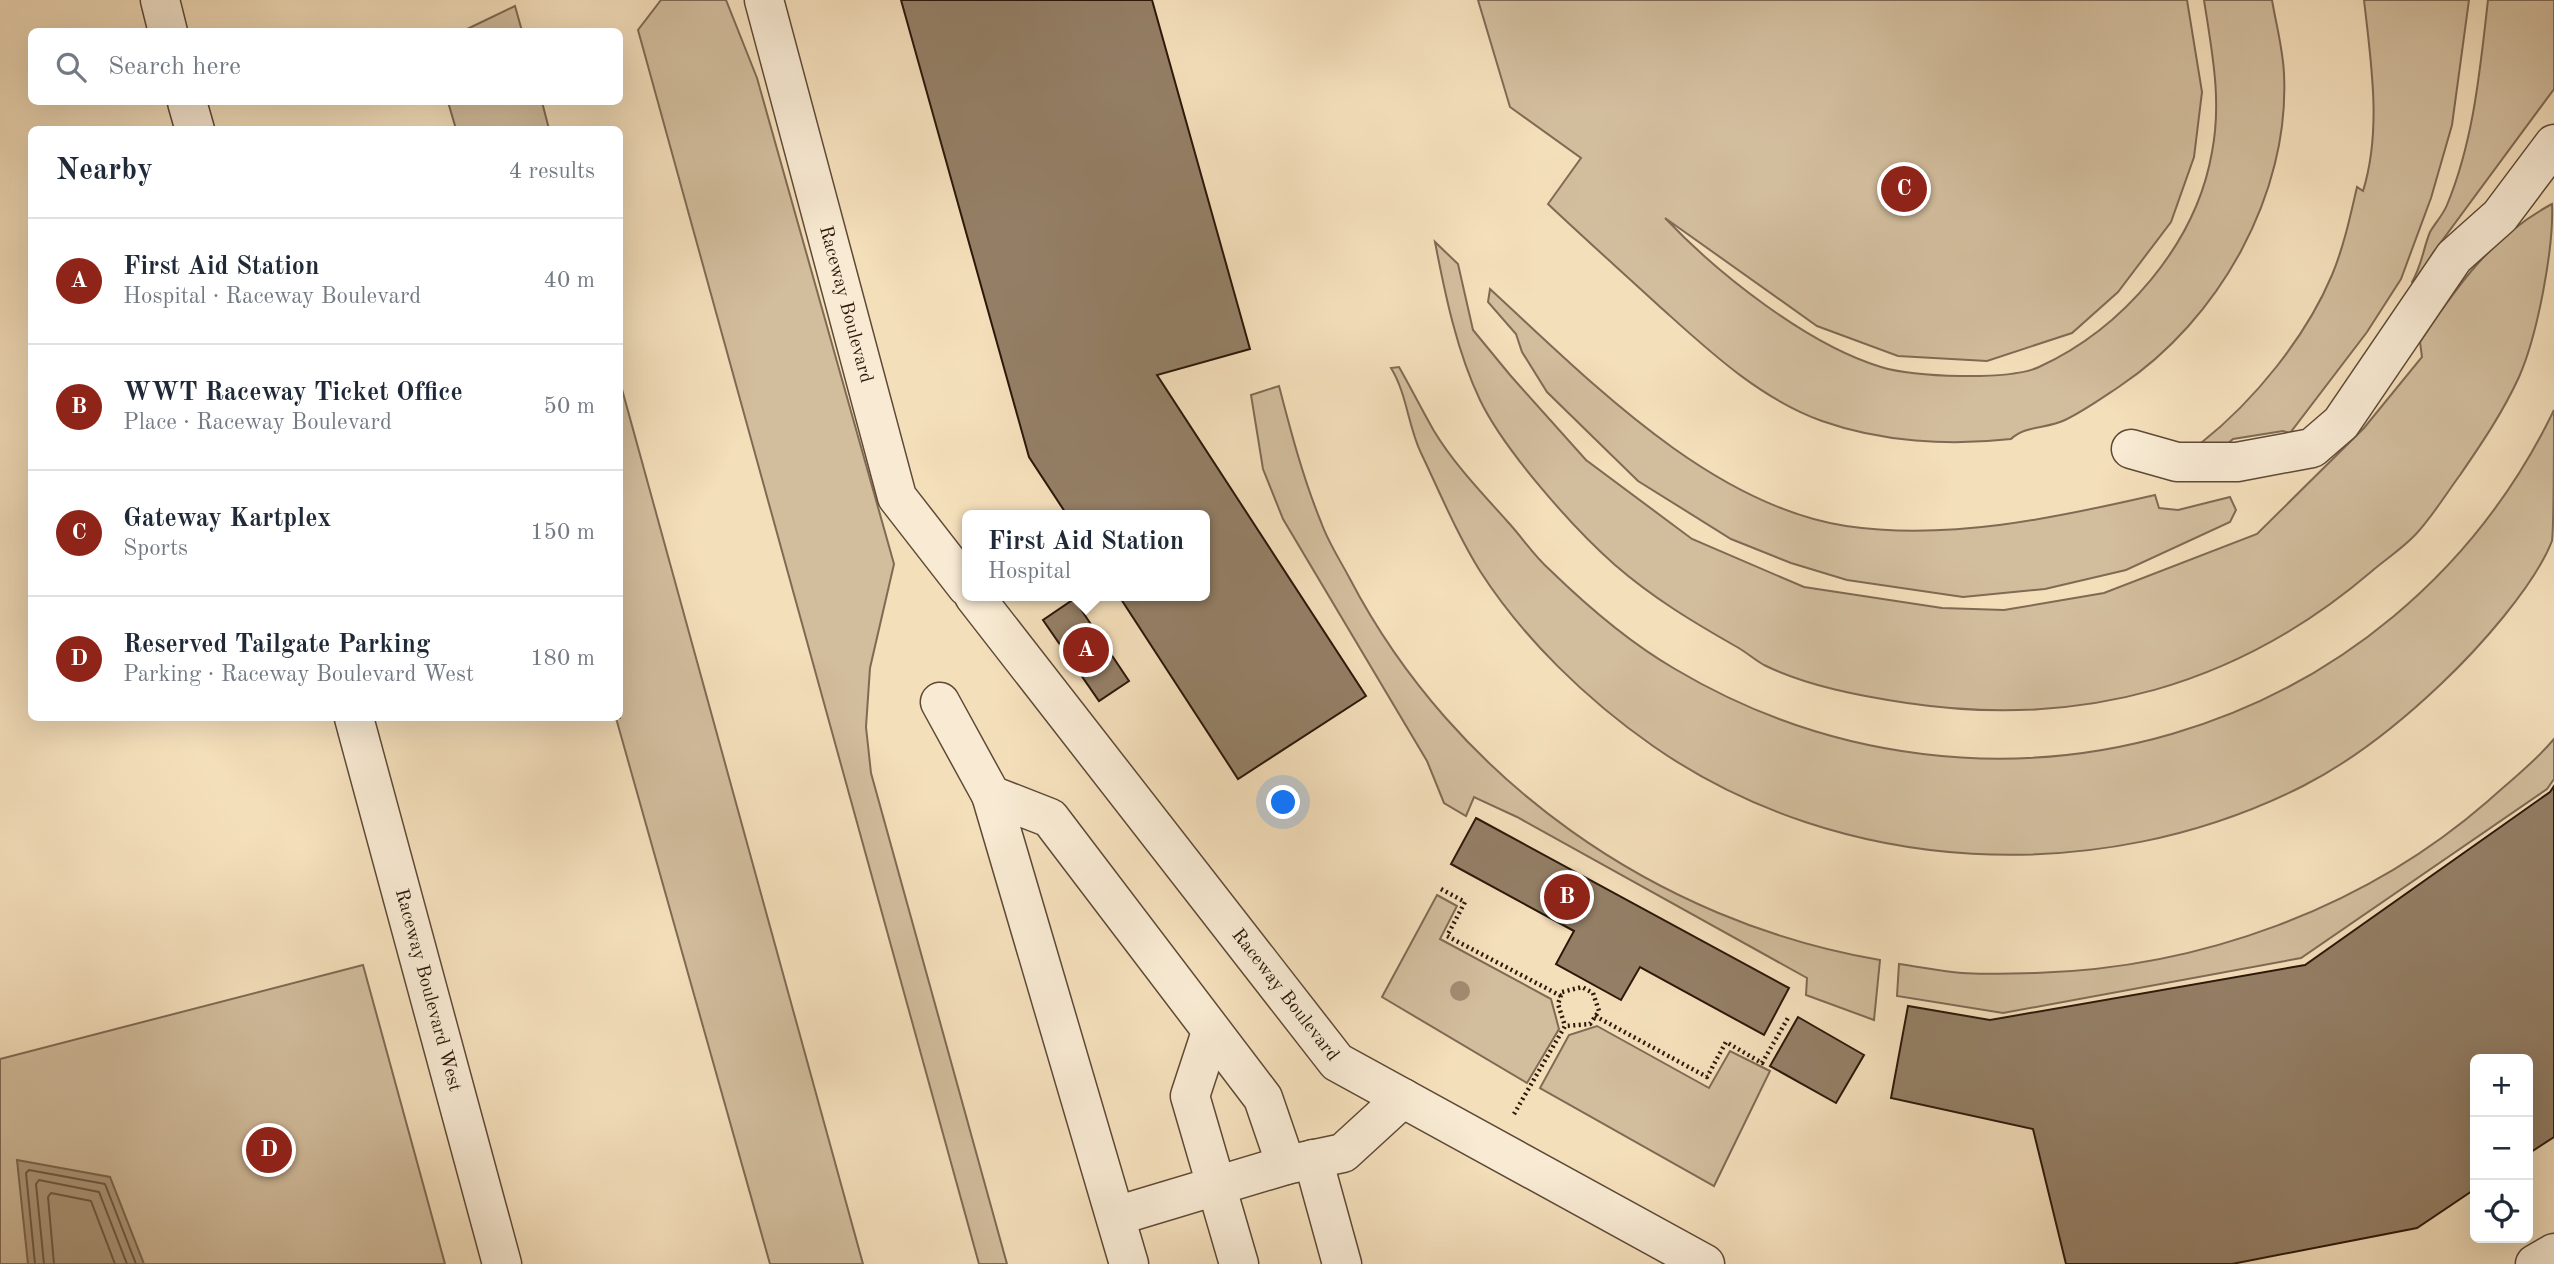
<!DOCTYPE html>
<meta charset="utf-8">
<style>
:root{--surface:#fff;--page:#f2f2f3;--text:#1f2937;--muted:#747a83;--line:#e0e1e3;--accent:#8f2418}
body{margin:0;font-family:"Old Standard TT",serif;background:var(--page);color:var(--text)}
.controls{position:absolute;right:21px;bottom:21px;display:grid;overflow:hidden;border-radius:10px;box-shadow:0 7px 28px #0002}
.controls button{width:63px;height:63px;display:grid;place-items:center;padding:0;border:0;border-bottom:2px solid var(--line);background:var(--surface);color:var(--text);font:35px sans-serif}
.you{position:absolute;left:1284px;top:803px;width:24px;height:24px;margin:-18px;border:5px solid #fff;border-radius:50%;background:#1a73e8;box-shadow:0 0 0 10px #1a73e833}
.badge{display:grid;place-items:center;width:46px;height:46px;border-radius:50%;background:var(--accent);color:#fff;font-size:23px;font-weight:700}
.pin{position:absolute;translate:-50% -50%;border:4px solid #fff;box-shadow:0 2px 7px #0006}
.popup{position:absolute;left:962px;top:510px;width:248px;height:91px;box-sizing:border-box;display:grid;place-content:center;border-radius:10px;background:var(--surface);filter:drop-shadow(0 2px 5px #0005);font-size:23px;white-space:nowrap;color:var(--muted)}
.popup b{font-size:26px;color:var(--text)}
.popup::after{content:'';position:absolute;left:50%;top:100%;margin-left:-14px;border:14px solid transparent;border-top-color:var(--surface)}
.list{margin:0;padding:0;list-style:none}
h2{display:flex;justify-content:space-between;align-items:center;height:91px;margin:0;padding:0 28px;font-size:30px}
h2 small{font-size:23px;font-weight:400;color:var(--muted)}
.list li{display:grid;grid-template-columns:46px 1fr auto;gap:21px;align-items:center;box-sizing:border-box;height:126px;padding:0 28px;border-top:2px solid var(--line)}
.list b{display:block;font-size:26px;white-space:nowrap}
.list p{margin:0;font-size:23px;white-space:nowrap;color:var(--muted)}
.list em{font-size:23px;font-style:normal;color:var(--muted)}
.icon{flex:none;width:38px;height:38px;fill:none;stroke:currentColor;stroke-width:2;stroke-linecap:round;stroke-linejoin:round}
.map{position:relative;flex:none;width:2554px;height:1264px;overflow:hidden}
.search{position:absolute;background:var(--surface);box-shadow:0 7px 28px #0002;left:28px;top:28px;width:595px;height:77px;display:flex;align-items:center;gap:18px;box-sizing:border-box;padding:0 24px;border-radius:10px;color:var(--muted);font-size:26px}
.panel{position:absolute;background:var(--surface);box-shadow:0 7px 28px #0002;left:28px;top:126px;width:595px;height:595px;border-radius:10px}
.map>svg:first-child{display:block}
.green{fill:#d2bd9d;stroke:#7f6a54;stroke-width:2}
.water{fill:#b09b7f;stroke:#7b6650;stroke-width:2}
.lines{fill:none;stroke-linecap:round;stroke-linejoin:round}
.shore{stroke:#6e5944;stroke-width:2}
.building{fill:#947f66;stroke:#2c170a;stroke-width:2}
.minor-casing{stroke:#5e4936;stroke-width:41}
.path{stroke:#2c170a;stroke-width:4.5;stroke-dasharray:2 3.5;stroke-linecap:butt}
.minor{stroke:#f8ead3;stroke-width:38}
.tree{fill:#a28c72}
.labels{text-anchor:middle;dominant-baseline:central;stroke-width:5;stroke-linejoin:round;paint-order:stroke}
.street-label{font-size:19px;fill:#2c170a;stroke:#f8ead3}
</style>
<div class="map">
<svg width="2554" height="1264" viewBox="0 0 2554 1264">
<rect width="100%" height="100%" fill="#f4dfbb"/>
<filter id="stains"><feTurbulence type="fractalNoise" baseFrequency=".00286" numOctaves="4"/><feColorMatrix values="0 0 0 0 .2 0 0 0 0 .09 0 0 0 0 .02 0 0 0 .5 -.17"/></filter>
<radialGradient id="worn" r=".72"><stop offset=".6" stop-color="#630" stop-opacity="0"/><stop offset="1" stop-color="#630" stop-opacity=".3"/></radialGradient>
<g class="green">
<path d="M661,0H726L757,78L894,564L870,668L866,727L871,773L1007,1264H979L638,30Z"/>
<path d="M1478,0H2187L2202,92L2194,157L2171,222L2118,292L2072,333L1987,361L1898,356L1817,326L1665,218C1718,274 1808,345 1881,367C1914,377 2008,381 2039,367C2122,329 2196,245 2212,152C2222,100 2212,52 2204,0H2272C2276,24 2283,49 2284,74C2290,194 2219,320 2120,386C2102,398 2084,411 2065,420C2047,429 2026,425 2011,439C1949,446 1881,442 1822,421C1758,398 1707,349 1658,305C1621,271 1584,238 1548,204L1581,158L1510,107Z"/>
<path d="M2364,0H2469L2452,125L2431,198L2401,279L2367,332L2290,433L2283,431L2233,439L2225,446L2201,443C2254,401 2306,337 2332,275C2344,246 2350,217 2357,187L2363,191C2382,130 2371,62 2364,0Z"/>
<path d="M2488,0H2554V89L2433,253L2415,286L2412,282C2422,265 2423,249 2430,232C2435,223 2443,215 2447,205C2474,140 2480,69 2488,0Z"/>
<path d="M515,6L522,31H463Z"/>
<path d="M448,102H542L549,129H456Z"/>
<path d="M2552,204C2554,246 2538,334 2519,377C2503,412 2482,443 2460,475C2446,494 2432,517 2416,534C2403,548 2386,559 2372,571C2238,686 2081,729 1907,703C1860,696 1807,686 1764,665C1755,660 1746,652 1737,647C1693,622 1653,598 1615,565C1573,528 1504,450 1480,400C1457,352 1445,294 1435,242L1458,264L1473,330L1510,375L1586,460L1692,539L1804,587L1942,608L2004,610L2104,593L2257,534L2364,428L2422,357L2420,342C2456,287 2493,235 2552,204Z"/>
<path d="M1490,289C1588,379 1709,505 1846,526C1948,541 2055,518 2155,495L2159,508L2178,510L2230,497L2236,510L2230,522L2126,570L2045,589L1963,597L1847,580L1791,563L1731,539L1638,481L1547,392L1522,352L1516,334L1488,302Z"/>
<path d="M1399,367C1411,388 1422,410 1434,431C1454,464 1481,492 1507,521C1522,537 1534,556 1550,570C1587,606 1630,643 1675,669C1990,856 2394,741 2554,410C2554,435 2554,524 2552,541C2534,587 2477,650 2441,684C2400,723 2354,760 2303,786C2099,889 1841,877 1653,746C1587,700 1523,638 1480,571C1457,534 1440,493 1421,453C1408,426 1407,394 1391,368Z"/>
<path d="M620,382L863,1264H770L616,718H620Z"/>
<path d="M1279,386C1291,432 1303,478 1321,522C1328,542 1340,560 1350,579C1455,780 1657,922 1880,960L1874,1020L1806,995L1807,978L1517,817L1474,797L1466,816L1444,803L1427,761L1283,519L1263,469L1251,395Z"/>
<path d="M2554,739V779L2547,789L2301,958L2003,1013L1897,996L1899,964C1920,967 1941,971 1962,973C1986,975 2012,973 2036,973C2200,968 2364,909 2488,801C2510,781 2535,762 2554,739Z"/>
<path d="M1437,895L1457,906L1440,939L1551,999L1559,1029L1527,1083L1382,997Z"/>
<path d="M363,965L445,1264H0V1059Z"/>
<path d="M1597,1026L1709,1088L1730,1051L1770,1071L1714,1186L1540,1088L1569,1035Z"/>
</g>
<path class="water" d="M17,1160L110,1177L144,1264H28Z"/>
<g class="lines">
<g class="shore">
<path d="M35,1264L26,1173L29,1170L105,1184L136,1264"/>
<path d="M44,1264L36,1184L39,1180L99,1192L127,1264"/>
<path d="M54,1264L48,1197L51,1193L91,1201L115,1264"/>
</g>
</g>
<g class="building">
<path d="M901,0H1152L1250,349L1157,375L1366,696L1238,779L1119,596H1205V515H1067L1029,457Z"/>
<path d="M1074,599L1129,681L1099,701L1043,620Z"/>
<path d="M2554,786V1137L2528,1154V1059H2475V1189L2417,1228L2232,1264H2066L2033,1129L1891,1098L1908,1006L1990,1020L2305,965L2550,792Z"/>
<path d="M1476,818L1789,988L1764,1035L1640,967L1621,1000L1556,964L1574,931L1451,864Z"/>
<path d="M1798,1017L1864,1055L1836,1103L1770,1066Z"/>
</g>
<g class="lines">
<g class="minor-casing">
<g id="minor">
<path d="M160,0L168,32"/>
<path id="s1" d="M764,0L897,497L967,587"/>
<path d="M187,102L195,130"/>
<path d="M2131,449L2177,462H2237L2312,448L2341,423L2454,257L2500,216L2554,144"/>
<path id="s2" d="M974,596L1337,1062L1705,1264"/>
<path d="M940,702L991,795L1050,818L1263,1098L1286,1165"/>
<path id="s3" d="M354,718L502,1264"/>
<path d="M991,795L1129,1264"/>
<path d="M1211,1032L1190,1096L1239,1264"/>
<path d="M1313,1159L1342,1264"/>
<path d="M1116,1216L1286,1165L1343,1153L1403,1098"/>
<path d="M2535,1264L2554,1253"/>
</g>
</g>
<g class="path">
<path d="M1441,889L1465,902L1447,936L1561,996"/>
<path d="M1595,1016L1707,1077L1726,1042L1762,1063L1788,1018"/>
<path d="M1514,1114L1565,1026L1590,1024L1599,1011L1593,993L1582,987L1562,992L1558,1004L1565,1026"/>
</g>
<use href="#minor" class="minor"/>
</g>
<circle class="tree" cx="1460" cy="991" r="10"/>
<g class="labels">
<g class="street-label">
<text stroke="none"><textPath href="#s1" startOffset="315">Raceway Boulevard</textPath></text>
<text stroke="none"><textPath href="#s3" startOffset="282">Raceway Boulevard West</textPath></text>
<text stroke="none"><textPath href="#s2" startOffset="506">Raceway Boulevard</textPath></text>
</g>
</g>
<rect width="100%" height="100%" filter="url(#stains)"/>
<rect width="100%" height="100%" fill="url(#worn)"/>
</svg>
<div class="controls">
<button>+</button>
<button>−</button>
<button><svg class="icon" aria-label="locate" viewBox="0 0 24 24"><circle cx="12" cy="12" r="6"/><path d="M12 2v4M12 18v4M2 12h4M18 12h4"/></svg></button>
</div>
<div class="you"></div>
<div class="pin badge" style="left:1086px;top:650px">A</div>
<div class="popup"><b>First Aid Station</b>Hospital</div>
<div class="pin badge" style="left:1567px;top:897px">B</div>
<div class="pin badge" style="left:1904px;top:189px">C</div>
<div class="pin badge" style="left:269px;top:1150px">D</div>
<div class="search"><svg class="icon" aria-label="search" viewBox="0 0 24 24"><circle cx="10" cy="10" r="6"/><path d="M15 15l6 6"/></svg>Search here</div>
<section class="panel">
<h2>Nearby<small>4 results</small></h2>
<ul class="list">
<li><span class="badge">A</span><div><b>First Aid Station</b><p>Hospital · Raceway Boulevard</p></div><em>40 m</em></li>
<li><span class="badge">B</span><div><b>WWT Raceway Ticket Office</b><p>Place · Raceway Boulevard</p></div><em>50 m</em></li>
<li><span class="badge">C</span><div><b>Gateway Kartplex</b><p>Sports</p></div><em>150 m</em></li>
<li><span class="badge">D</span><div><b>Reserved Tailgate Parking</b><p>Parking · Raceway Boulevard West</p></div><em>180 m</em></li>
</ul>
</section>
</div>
